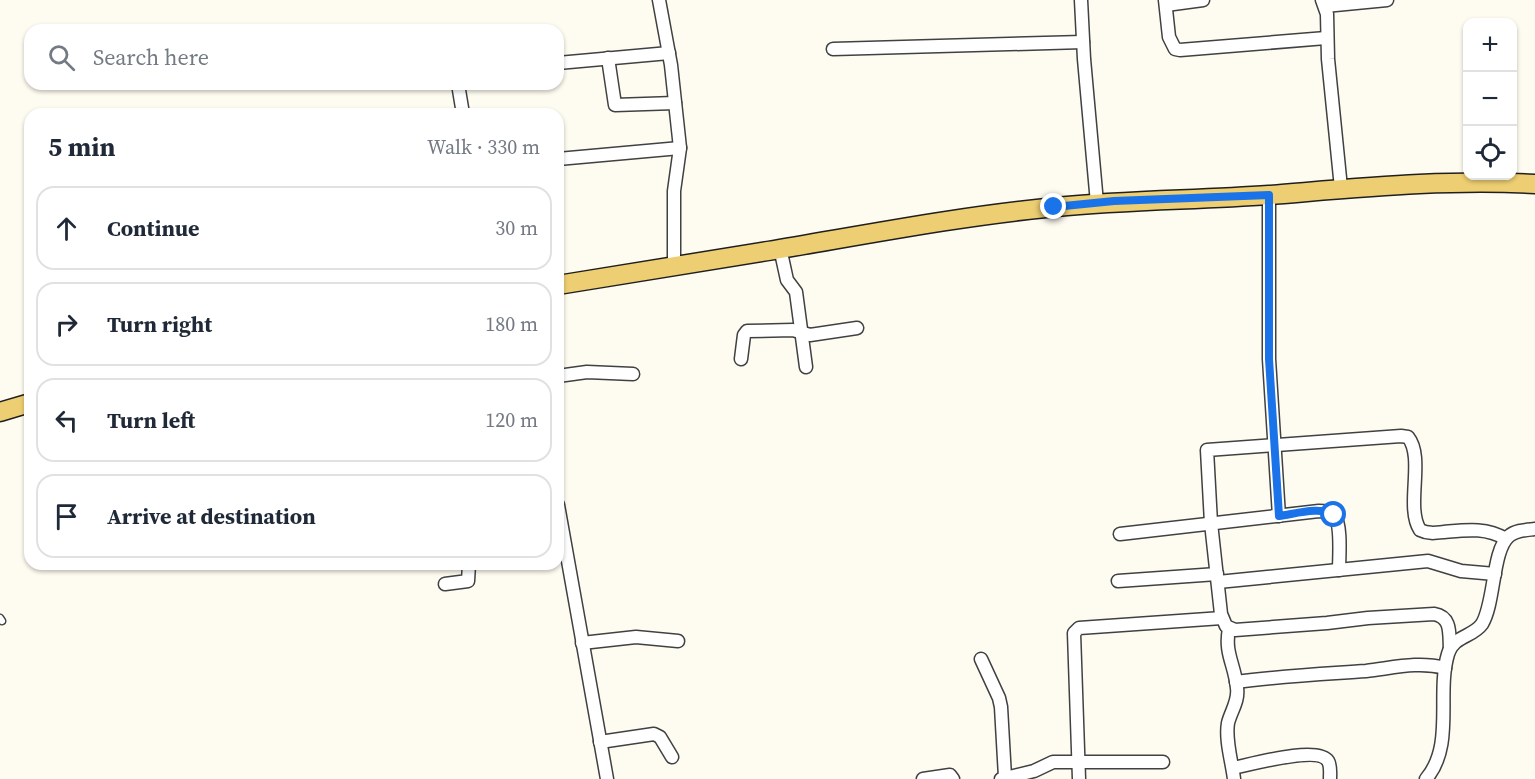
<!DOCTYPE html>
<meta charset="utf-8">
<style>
:root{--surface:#fff;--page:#f6f6f7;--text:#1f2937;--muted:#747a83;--line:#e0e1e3}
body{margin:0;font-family:"Source Serif 4",serif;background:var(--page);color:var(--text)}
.controls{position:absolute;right:18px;top:18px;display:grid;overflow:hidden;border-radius:12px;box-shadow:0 2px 4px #0004}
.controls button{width:54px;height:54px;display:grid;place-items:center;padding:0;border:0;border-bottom:2px solid var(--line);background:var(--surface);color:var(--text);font:30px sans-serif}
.stop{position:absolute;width:18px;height:18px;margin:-14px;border:4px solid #1a73e8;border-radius:50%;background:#fff}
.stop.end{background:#1a73e8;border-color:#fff;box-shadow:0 2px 6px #0008}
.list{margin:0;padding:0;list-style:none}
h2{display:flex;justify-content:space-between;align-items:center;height:78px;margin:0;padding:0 24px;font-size:26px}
h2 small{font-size:20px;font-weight:400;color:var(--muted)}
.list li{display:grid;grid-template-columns:39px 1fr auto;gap:18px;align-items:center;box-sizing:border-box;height:84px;margin:0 12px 12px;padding:0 12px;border:2px solid var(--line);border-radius:18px}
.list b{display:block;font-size:22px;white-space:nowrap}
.list em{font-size:20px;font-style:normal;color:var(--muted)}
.icon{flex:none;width:33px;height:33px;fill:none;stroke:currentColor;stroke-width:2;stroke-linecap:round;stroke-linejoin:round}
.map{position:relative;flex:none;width:1535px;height:779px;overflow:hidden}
.search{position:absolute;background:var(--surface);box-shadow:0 2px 4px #0004;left:24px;top:24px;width:540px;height:66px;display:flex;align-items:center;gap:15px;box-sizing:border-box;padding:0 21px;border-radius:18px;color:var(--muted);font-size:22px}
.panel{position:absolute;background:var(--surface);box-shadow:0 2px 4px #0004;left:24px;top:108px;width:540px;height:462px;border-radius:18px}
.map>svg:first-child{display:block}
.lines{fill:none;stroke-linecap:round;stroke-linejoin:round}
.lane-casing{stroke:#414141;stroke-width:9}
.street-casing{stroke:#414141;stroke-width:15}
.primary-casing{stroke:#1f1f1f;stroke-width:21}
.lane{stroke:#fff;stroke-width:6}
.street{stroke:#fff;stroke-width:12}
.primary{stroke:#edce72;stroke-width:18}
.route{stroke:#1a73e8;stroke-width:8}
</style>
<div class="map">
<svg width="1535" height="779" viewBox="0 0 1535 779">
<rect width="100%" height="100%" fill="#fefbf1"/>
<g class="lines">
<g class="lane-casing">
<path id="lane" d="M0,618L2,621"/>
</g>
<g class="street-casing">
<g id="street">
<path d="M659,0L671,65L680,148L674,191V265"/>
<path d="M1081,0L1084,59L1097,203"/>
<path d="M1165,0L1169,37L1175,49L1180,50L1326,38"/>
<path d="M1322,0L1327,14L1328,59L1341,188"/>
<path d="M1166,5L1203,0"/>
<path d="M1325,6L1387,0"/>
<path d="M833,49L1083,42"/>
<path d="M608,58L615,105L675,103"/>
<path d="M558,63L669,53"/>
<path d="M458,84L463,114"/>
<path d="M558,159L680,148"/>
<path d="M1269,195V359L1279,516"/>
<path d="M780,248L787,280L796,292L806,367"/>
<path d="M741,359L744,335L747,331L793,330L810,335L857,328"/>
<path d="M558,376L587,372L633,374"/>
<path d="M558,505L607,779"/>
<path d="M1120,534L1319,511C1324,511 1330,511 1334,515C1342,524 1339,558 1339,570"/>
<path d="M1118,581L1217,574"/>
<path d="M1218,582L1428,561L1461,571L1495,574"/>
<path d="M445,584L468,581L469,564"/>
<path d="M1229,629C1224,653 1235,665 1237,688C1239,701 1231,711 1228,723C1225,740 1232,762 1234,779"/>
<path d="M582,643L636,637L678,641"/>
<path d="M1450,649C1449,634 1452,617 1434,614L1368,618L1327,623L1235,630L1226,626L1221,614L1211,523L1207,450L1401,436L1408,437C1425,458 1405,507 1420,530C1428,534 1435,533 1444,532C1466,530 1486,527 1506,539"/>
<path d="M981,659L999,698L1001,707L1005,777"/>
<path d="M1236,682C1280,676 1323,674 1366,671C1393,668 1418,661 1445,668"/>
<path d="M600,742L654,734L660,737L672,757"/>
<path d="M1233,768C1249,765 1318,745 1328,761C1331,766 1330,773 1330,779"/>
<path d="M923,779L950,775L953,779"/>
<path d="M1001,779L1034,771L1053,762H1163"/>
<path d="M1079,779L1074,633L1079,628L1222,618"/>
<path d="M1426,779C1455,745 1436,694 1448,654C1453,636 1473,637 1482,624C1495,603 1492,550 1509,536C1516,530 1526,530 1535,529"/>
</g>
</g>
<g class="primary-casing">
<g id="primary">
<path d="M558,285C628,273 698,262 768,251C864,235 960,216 1056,207C1127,200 1198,200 1269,195C1358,188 1445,179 1535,184"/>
<path d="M0,412L30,403"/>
</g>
</g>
<use href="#lane" class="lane"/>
<use href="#street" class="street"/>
<use href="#primary" class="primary"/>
</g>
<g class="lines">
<path class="route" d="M1054,207L1114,201L1269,195V359L1279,516C1295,514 1320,506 1334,515"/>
</g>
</svg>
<div class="controls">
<button>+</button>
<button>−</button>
<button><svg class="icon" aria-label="locate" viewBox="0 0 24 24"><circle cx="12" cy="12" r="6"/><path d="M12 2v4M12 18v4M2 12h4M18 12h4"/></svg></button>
</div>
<div class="stop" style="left:1334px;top:515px"></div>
<div class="stop end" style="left:1054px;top:207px"></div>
<div class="search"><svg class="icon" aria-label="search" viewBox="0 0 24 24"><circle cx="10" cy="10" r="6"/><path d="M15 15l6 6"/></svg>Search here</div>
<section class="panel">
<h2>5 min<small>Walk · 330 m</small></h2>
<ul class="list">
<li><svg class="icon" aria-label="ahead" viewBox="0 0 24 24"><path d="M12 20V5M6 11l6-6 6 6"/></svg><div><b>Continue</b></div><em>30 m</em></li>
<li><svg class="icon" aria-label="right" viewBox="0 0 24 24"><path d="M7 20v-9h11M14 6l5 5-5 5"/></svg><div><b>Turn right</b></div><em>180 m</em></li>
<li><svg class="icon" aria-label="left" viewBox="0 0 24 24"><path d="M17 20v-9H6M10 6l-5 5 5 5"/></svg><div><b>Turn left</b></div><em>120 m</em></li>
<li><svg class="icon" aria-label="arrive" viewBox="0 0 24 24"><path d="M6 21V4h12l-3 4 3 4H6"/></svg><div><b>Arrive at destination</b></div></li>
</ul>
</section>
</div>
